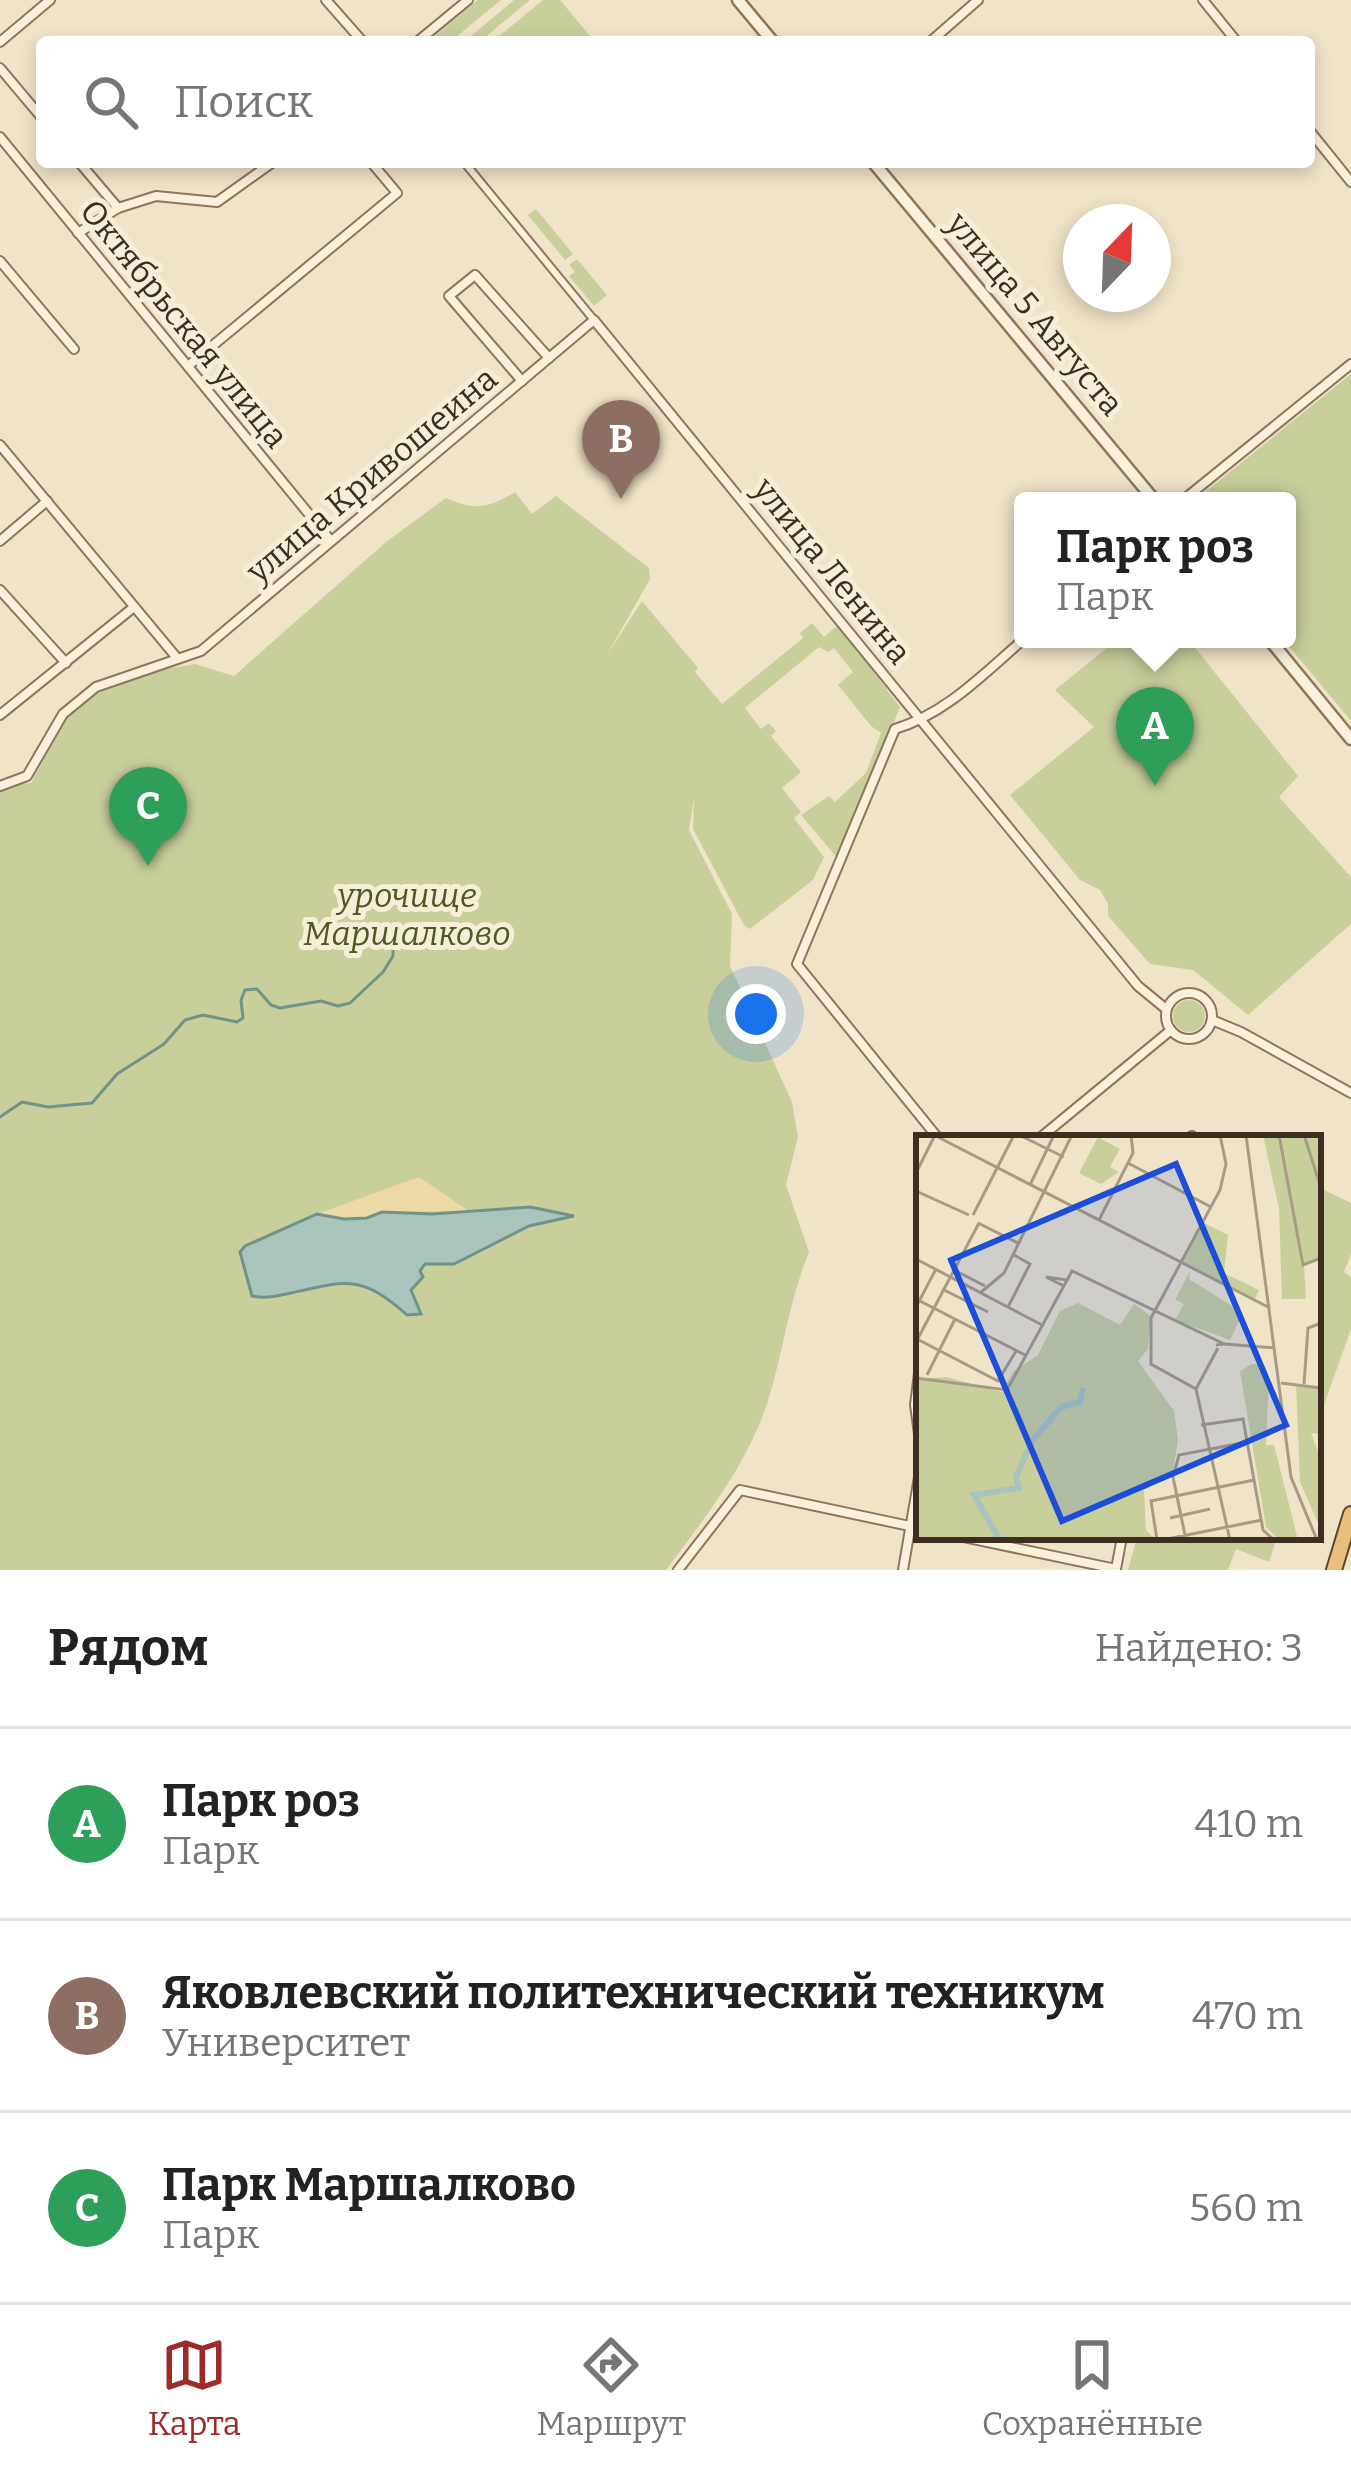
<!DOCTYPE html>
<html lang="ru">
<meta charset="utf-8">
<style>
:root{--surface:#fff;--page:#f2f2f2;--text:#222;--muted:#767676;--line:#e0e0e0;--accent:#9e2a2b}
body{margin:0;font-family:Bitter,serif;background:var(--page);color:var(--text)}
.compass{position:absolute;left:1063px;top:204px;width:108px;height:108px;border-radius:50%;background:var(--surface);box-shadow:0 6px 18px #0003;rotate:23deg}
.you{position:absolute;left:756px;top:1014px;width:42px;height:42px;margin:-30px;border:9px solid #fff;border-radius:50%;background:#1a73e8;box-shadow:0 0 0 18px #1a73e833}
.badge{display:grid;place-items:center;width:78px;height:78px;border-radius:50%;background:var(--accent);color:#fff;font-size:39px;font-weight:700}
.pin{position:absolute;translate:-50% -99px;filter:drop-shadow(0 3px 6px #0008)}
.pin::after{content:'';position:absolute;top:63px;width:42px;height:36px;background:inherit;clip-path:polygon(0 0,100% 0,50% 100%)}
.popup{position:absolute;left:1014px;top:492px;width:282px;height:156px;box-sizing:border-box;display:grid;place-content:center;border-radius:12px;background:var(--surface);filter:drop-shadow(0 3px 9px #0005);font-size:39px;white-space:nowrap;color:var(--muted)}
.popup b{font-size:45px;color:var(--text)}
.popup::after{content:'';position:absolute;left:50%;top:100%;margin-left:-24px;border:24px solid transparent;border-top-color:var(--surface)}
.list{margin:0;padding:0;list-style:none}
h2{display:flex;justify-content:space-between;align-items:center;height:156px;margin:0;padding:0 48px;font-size:51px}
h2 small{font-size:39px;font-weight:400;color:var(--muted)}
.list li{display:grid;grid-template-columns:78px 1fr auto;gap:36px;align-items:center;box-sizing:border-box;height:192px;padding:0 48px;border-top:3px solid var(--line)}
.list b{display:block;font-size:45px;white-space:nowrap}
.list p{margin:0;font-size:39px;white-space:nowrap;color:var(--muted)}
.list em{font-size:39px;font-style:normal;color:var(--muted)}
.icon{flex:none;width:66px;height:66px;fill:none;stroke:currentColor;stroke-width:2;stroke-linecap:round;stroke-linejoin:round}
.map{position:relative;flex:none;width:1351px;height:1570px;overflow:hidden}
.search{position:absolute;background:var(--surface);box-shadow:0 6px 18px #0003;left:36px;right:36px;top:36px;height:132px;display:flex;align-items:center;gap:30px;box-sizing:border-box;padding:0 42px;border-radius:12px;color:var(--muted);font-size:45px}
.sheet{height:732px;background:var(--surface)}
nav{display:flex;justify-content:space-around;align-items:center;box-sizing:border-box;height:168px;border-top:3px solid var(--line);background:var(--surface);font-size:33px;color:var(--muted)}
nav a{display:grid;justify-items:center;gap:6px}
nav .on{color:var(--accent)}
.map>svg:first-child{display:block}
.green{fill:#c9cf9b;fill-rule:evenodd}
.sand{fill:#ecd9a5}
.water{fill:#a9c4bc;stroke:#6f938a;stroke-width:3}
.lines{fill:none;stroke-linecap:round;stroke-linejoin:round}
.stream{stroke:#6f938a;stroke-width:3}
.pedestrian-casing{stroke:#8d765c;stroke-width:10}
.minor-casing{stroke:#8d765c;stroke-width:12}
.tertiary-casing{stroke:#8d765c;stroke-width:15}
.trunk-casing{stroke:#5b4430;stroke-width:18}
.pedestrian{stroke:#faf1dc;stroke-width:6}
.minor{stroke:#faf1dc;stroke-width:8}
.tertiary{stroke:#faf1dc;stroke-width:10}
.trunk{stroke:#eabe7c;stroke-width:14}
.labels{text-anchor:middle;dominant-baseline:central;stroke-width:10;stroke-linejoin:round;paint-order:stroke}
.street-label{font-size:33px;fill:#3d2e20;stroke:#f7eed8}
.park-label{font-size:33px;font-style:italic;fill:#4d5a26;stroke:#f7eed8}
.inset-river{fill:none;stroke:#a9c4bc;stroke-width:6}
.inset-road{fill:none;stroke:#a89b85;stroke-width:3}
.view{fill:#1d4ed8;fill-opacity:0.15;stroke:#1d4ed8;stroke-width:6}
.inset-edge{fill:none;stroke:#3d2e20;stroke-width:6}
</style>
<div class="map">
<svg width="1351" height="1570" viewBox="0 0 1351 1570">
<rect width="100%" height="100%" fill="#f0e4c8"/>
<g class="green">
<path d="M478,0H501L450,42H428Z"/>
<path d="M514,0H530L479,42H464Z"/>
<path d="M543,0H560L595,42H492Z"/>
<path d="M536,209L573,254L565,260L528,215Z"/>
<path d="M577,259L607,295L594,306L569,276L575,272L569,265Z"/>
<path d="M1351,374V721L1283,639H1287V501H1194Z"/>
<path d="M515,492L532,514L556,496L649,568L650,579L607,655L642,601L698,668L695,672L722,704L803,638L800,633L812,623L824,637L838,625L900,707L839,860L801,815L829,796L835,802L866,773L881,733L871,726L838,685L853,672L834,648L828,652L819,647L745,708L761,729L769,723L776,731L771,736L801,772L782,788L801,812L794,818L824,857L813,880L750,929L744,925L693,829L694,798L689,830L732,914L730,966L792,1102L798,1137L786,1185L809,1252C789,1300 783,1354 767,1404C746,1466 705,1518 666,1570H0V786L31,783L72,708L113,685L154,671L195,664L234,676L386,542L446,498C475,511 489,508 515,492ZM530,1207L571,1216L529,1226L442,1263L425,1264L411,1290L420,1313L406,1315C347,1261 331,1287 261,1298L432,1214Z"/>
<path d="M1118,639H1188L1298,776L1279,797L1351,877V924L1248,1015L1193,970L1150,964L1108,916V904L1100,890L1080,880L1010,795L1094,727L1055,690Z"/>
<circle cx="1189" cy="1016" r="16"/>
<path d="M1318,1187L1351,1203V1254L1344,1272L1351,1277V1329L1318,1422Z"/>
<path d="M1137,1537H1277L1269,1562L1236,1549L1228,1570H1128Z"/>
</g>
<path class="sand" d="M419,1177L469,1211L383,1212L367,1218L344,1219L317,1214Z"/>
<path class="water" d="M530,1207L574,1216L529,1226L454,1264H425L420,1271L423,1277L411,1290L421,1314L407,1315C362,1275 347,1280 291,1293C278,1296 266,1299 252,1296L240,1252L245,1246L317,1214L344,1219L367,1218L382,1212L432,1214Z"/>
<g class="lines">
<path class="stream" d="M0,1117L22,1102L48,1107L92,1103L117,1074L164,1044L185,1020L203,1015L237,1022L243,1018L241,1000L245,990L257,989L271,1005L280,1008L321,1001L338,1006L350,1003L383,972L393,956V940"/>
<g class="pedestrian-casing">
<path id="pedestrian" d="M464,162L594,320"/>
</g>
<g class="minor-casing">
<g id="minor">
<path d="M326,0L363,42"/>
<path d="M1203,0L1237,42"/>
<path d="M0,42L50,0"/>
<path d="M417,42L468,0"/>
<path d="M930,42L978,0"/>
<path d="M0,68L42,118"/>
<path d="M1309,130L1351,182"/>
<path d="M0,137L331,541"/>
<path d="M79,162L118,208"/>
<path d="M78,233L118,208L156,196L217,202L273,162"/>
<path d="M0,261L74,349"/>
<path d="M188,366L397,193L371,162"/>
<path d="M522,381L449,296L475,275L549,358"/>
<path d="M0,445L177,658"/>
<path d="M1182,501L1351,364"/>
<path d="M0,541L47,501"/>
<path d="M0,590L66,663"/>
<path d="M0,715L134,607"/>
<path d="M0,786L27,776L63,714L96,687L201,651L594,320L1138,986L1166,1009"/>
<circle cx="1189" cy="1016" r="23"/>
<path d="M1212,1020L1241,1032L1351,1093"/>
<path d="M938,1138L797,964L895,729C947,713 983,674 1024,639"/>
<path d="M1040,1138L1171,1030"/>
<path d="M1189,1138L1192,1136"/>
<path d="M919,1373L915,1405L919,1434"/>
<path d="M963,1537L1116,1569"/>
<path d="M1116,1569L1122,1537"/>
<path d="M678,1570L740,1490L919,1528"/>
<path d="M903,1570L919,1477"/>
</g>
</g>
<g class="tertiary-casing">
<g id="tertiary">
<path d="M738,0L773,42"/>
<path d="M873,162L1155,501"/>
<path d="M1269,639L1351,739"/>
</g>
</g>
<g class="trunk-casing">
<path id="trunk" d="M1334,1570L1351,1514"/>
</g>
<use href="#pedestrian" class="pedestrian"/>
<use href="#minor" class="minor"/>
<use href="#tertiary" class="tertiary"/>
<use href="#trunk" class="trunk"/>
</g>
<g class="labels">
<g class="street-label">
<text transform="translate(1035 314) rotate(50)">улица 5 Августа</text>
<text transform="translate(184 324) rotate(51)">Октябрьская улица</text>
<text transform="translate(372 475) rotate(-40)">улица Кривошеина</text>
<text transform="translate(832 571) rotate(51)">улица Ленина</text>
</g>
<g class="park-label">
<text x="407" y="896">урочище<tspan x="407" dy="38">Маршалково</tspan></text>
</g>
</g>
<g transform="translate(916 1135)">
<rect width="405" height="405" fill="#f0e4c8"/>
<path d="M347,0H405V122L388,129L390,164H366L363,74ZM182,2L204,14L194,32L203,37L185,49L163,38ZM288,88L312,100L308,138L343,155L339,164L267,127ZM274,136L273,144L327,178L314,205L259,185L268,169L259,165ZM162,168L204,190L218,169L235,181L232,214L222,226L258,276L262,305L256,341L228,355L230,395L240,405H0V244L30,242L86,257L97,237L122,220L144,176ZM336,229H348L353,242L350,310H358L382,405H363L350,392L324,236ZM380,249L405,253V299L395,298L405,324V395L384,347Z" fill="#c9cf9b"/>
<path class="inset-river" d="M84,405L58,360L103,353L100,342L116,306L145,272L164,267L167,253"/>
<path class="inset-road" d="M18,0L354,173M103,0L148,22M330,0L375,342L401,405M363,0L387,130L405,123M388,0L405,53M212,28L295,72M0,38L19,0M114,50L138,0M0,56L53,80M57,80L98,0M183,85L217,18L215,0M62,88L104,109M0,124L128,191M36,134L69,151M148,151L130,142L151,145M26,154L72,177M64,158L88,138L156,0M0,164L111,221M0,172L20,134M92,172L114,129L98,120M1,204L82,246L100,216M0,207L63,88M308,209L359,213M11,240L39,184M0,243L91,255L156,136L308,209L300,210M365,248L405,253M388,249L392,193L405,188M280,254L235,229V183L304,55L310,29L304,0M280,254L314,405M280,254L302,213M285,290L327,284L347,395L358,405M254,383L294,374M241,405L235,366L338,345M246,405L346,385M270,405L257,342L263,320L331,307"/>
<path class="view" d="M260,29L370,290L146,386L35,125Z"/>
<rect width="405" height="405" class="inset-edge"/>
</g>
</svg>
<svg class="compass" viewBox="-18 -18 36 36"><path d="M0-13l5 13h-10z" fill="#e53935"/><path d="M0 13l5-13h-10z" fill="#767676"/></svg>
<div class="you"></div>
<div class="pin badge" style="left:1155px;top:786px;background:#2e9e5b">A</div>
<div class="popup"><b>Парк роз</b>Парк</div>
<div class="pin badge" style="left:621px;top:499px;background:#8d6e63">B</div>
<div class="pin badge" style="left:148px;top:866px;background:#2e9e5b">C</div>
<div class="search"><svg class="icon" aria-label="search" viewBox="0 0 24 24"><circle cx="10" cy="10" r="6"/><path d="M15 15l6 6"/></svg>Поиск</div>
</div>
<section class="sheet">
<h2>Рядом<small>Найдено: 3</small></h2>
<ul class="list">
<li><span class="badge" style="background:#2e9e5b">A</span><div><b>Парк роз</b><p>Парк</p></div><em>410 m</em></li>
<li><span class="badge" style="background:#8d6e63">B</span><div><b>Яковлевский политехнический техникум</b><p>Университет</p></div><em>470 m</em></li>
<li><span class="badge" style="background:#2e9e5b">C</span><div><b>Парк Маршалково</b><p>Парк</p></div><em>560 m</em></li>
</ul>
</section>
<nav>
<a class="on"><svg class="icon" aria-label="map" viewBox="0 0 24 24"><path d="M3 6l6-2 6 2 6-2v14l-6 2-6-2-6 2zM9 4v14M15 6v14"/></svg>Карта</a>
<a><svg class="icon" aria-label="directions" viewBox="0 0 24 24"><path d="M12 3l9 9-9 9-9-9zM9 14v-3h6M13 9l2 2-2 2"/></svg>Маршрут</a>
<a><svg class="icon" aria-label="saved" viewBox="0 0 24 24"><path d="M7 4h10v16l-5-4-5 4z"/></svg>Сохранённые</a>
</nav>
